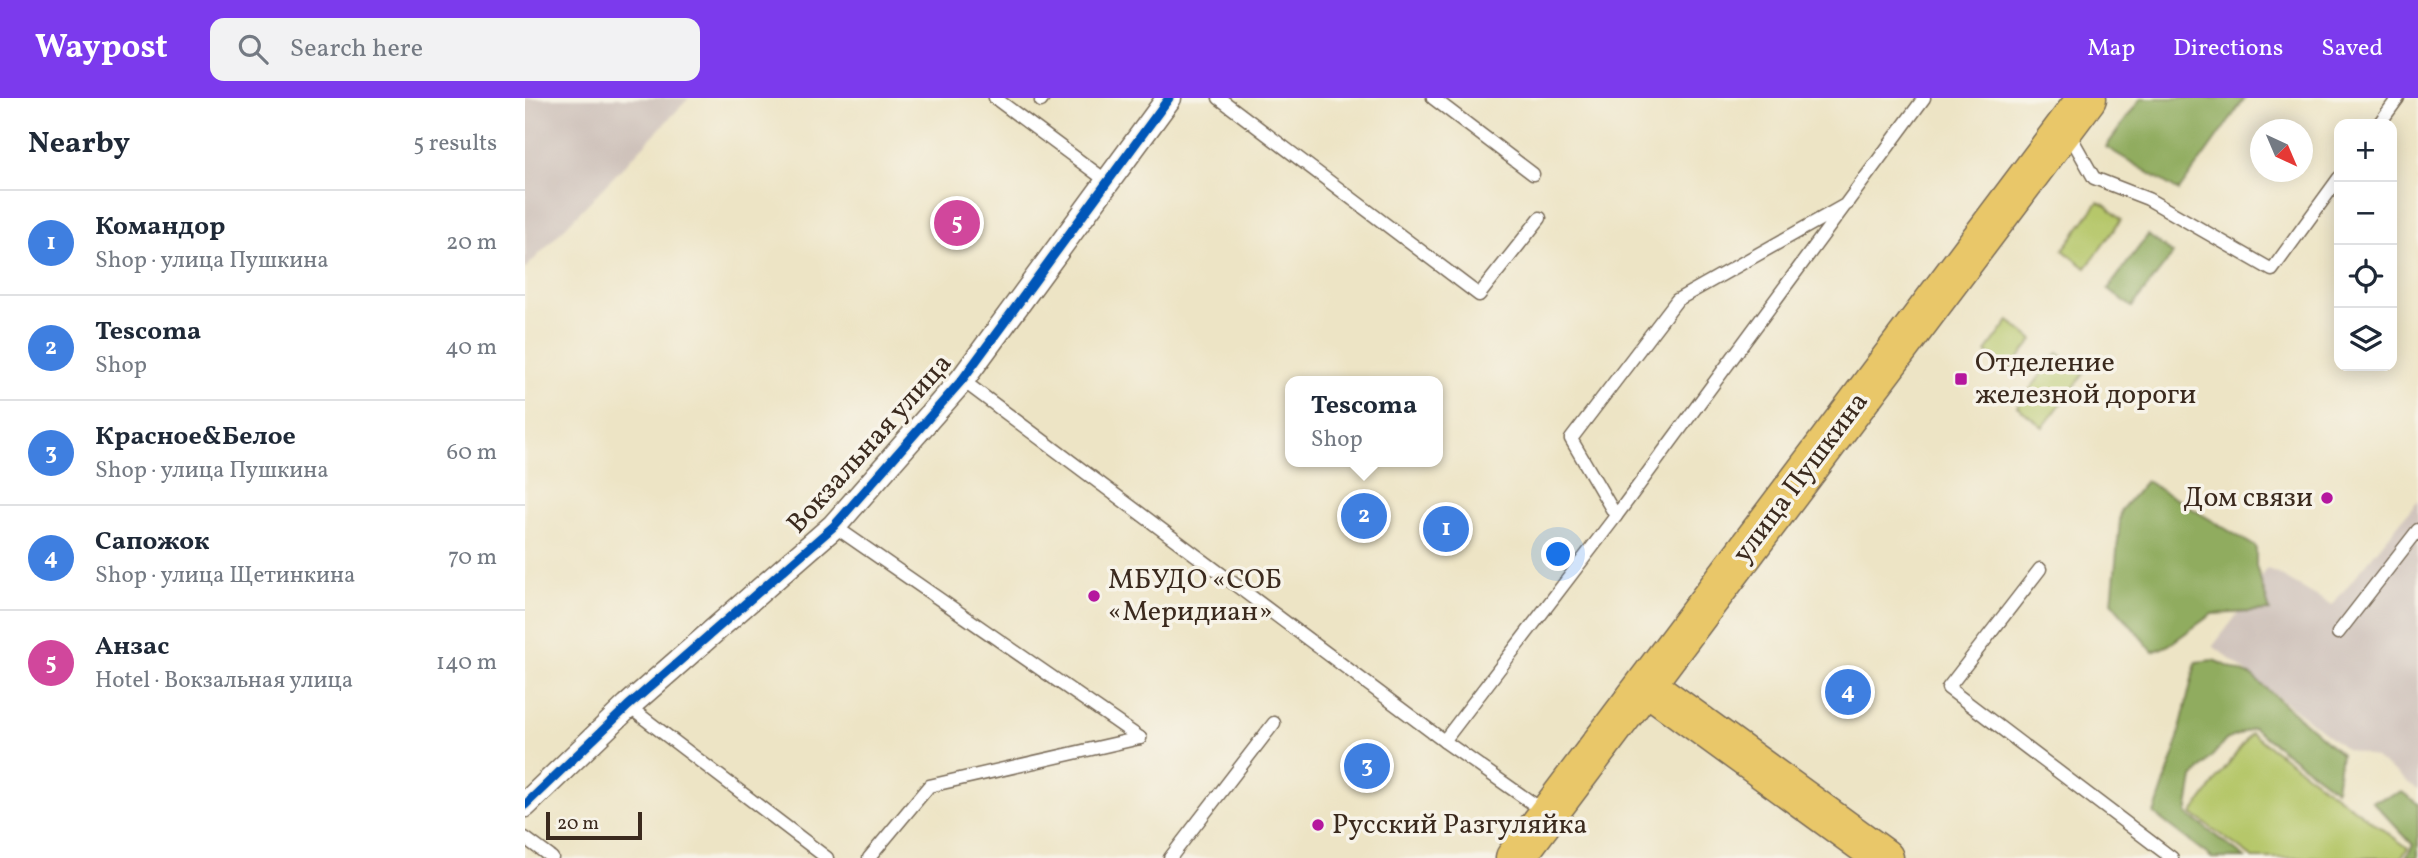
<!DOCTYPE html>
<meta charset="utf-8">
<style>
:root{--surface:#fff;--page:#f2f2f3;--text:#1f2937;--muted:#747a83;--line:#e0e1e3;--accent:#7c3aed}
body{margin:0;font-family:Vollkorn,serif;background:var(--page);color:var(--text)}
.controls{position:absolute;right:21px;top:21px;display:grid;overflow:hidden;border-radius:14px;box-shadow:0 4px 18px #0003}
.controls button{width:63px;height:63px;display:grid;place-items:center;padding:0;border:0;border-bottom:2px solid var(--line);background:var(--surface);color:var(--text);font:35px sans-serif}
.compass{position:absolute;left:1725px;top:21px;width:63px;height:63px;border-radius:50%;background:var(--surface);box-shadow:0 4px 18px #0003;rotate:136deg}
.scale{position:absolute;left:21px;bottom:18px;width:96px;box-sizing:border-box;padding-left:7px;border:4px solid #3b2a1e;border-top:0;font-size:19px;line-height:24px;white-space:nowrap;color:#3b2a1e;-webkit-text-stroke:5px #f7f3e8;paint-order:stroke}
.you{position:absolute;left:1034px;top:457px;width:24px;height:24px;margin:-18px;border:5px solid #fff;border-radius:50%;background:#1a73e8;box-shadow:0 0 0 10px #1a73e833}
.badge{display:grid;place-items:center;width:46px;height:46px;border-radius:50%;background:var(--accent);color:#fff;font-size:23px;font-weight:700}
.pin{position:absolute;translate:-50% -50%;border:4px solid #fff;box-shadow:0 2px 7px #0006}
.popup{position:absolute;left:760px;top:278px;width:158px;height:91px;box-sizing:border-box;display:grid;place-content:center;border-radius:14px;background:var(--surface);filter:drop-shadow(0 2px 5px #0005);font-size:23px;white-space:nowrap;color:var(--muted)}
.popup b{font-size:26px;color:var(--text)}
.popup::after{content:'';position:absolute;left:50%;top:100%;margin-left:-14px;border:14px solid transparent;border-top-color:var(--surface)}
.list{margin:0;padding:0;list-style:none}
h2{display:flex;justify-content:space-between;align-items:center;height:91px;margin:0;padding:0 28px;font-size:30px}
h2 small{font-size:23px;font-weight:400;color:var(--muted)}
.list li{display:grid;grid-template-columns:46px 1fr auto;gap:21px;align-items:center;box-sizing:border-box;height:105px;padding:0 28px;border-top:2px solid var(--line)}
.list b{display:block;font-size:26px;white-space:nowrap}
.list p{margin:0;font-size:23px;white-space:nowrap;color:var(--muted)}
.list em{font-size:23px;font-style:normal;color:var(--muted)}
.icon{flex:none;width:38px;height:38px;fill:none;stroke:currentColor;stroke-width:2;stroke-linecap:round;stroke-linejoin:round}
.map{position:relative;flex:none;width:1893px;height:760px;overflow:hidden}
header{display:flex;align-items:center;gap:42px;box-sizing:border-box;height:98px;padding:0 35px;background:var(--accent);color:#fff}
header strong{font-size:33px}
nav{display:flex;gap:38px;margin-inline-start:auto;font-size:24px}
.search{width:490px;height:63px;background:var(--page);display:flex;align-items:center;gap:18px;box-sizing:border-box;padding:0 24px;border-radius:14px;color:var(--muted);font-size:26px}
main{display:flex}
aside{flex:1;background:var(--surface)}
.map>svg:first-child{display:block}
.industrial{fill:#cec1ba}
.green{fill:#b6c76a;stroke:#787844;stroke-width:2}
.forest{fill:#90ac5e;stroke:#666b3e;stroke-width:2}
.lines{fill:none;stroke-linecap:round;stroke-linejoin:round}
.service-casing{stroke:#796b58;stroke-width:15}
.minor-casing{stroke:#796b58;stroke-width:27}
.primary-casing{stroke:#796b58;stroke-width:41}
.service{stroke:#fff;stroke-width:12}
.minor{stroke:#fff;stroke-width:24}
.primary{stroke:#e9c769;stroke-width:38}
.cycleway-casing{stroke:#f7f3e8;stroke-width:13}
.cycleway{stroke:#0057b8;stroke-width:9}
.poi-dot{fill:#b5179e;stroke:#f7f3e8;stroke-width:2.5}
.labels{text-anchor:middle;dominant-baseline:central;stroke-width:7;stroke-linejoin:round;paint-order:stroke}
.poi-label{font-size:28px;fill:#3b2a1e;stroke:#f7f3e8;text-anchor:start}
.street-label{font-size:28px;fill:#3b2a1e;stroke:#f7f3e8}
</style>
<header>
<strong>Waypost</strong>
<div class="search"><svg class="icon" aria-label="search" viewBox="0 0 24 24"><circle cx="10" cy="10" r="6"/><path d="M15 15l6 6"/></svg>Search here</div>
<nav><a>Map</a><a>Directions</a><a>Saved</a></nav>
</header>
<main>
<aside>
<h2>Nearby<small>5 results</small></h2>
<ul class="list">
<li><span class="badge" style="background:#3f7fe0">1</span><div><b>Командор</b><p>Shop · улица Пушкина</p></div><em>20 m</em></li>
<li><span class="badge" style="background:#3f7fe0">2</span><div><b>Tescoma</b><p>Shop</p></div><em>40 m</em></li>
<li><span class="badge" style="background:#3f7fe0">3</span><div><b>Красное&amp;Белое</b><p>Shop · улица Пушкина</p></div><em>60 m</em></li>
<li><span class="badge" style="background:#3f7fe0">4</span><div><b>Сапожок</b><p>Shop · улица Щетинкина</p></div><em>70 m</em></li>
<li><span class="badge" style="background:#d1479c">5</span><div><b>Анзас</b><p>Hotel · Вокзальная улица</p></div><em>140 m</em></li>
</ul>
</aside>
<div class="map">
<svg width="1893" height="760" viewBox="0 0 1893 760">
<rect width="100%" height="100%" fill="#f7f3e8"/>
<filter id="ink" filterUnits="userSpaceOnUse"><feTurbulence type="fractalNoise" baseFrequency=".0143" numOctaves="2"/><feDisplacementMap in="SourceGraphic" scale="14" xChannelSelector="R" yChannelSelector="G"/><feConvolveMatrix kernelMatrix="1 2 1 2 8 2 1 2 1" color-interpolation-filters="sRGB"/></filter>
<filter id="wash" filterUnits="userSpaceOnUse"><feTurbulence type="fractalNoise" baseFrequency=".00686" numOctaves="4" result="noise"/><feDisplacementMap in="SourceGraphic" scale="28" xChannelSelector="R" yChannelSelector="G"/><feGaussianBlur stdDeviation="1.57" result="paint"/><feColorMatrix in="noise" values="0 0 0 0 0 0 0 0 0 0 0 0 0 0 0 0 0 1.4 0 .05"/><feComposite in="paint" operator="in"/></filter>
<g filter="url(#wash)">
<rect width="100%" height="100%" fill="#ede4c5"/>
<g class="industrial">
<path d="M0,0H164L0,171Z"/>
<path d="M1893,402V692L1849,659L1821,651L1688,548L1712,517L1742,470L1807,507Z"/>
</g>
<g class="green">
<path d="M1573,104L1582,108L1596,122L1561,170L1538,152Z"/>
<path d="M1484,223L1508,242L1484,272L1461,254Z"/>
<path d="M1533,255L1559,276L1518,329L1492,308Z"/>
<path d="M1726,635L1883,750L1876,760H1728L1667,716Z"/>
</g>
<g class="forest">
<path d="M1616,0H1720L1654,93L1581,49Z"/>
<path d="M1623,137L1648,156L1607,209L1583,191Z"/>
<path d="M1621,383L1731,449V468L1745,513L1687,516L1644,547L1628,554L1587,505L1596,412Z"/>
<path d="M1688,562L1727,578L1816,656L1811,692L1728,630L1701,642L1668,680L1662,716L1720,760H1687L1629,716L1649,657L1671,564Z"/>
<path d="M1877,694L1893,706V760H1881L1888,747L1847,703Z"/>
</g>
</g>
<g filter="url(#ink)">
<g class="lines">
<g class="service-casing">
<g id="service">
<path d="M470,0L583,84"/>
<path d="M694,0L954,197L1015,120"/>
<path d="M908,0L1008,76"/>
<path d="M516,3L518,0"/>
<path d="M1854,26L1873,0"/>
<path d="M1543,34L1569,80L1623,101L1747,172L1814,80"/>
<path d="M1322,106L1152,202L1046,341L1091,418L1399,0"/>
<path d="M437,282L919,643L1020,714"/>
<path d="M309,428L615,640"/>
<path d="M1515,471L1423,590L1647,760"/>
<path d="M1813,535L1893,432"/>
<path d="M103,608L302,760"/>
<path d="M919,643L1091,418"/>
<path d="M0,740L27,760"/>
<path d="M344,760L404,688L615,640"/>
<path d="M645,760L749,625"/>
</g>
</g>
<g class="minor-casing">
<path id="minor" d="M0,707L103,608L309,428L437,282L644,0"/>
</g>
<g class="primary-casing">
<g id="primary">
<path d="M1121,587L1359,760"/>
<path d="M990,760L1562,0"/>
</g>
</g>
<use href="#service" class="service"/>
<use href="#minor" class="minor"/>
<use href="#primary" class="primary"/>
<g class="cycleway-casing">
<path id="cycleway" d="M0,707L103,608L309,428L437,282L644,0"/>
</g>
<use href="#cycleway" class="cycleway"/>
</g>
</g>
<g class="poi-dot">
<rect x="1429" y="274" width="14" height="14" rx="3.5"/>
<circle cx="1802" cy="400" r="7"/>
<circle cx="569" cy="498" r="7"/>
<circle cx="793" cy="727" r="7"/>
</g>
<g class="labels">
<g class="poi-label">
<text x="1450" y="265">Отделение<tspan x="1450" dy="32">железной дороги</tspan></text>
<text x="1788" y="400" text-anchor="end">Дом связи</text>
<text x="583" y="482">МБУДО «СОБ<tspan x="583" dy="32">«Меридиан»</tspan></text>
<text x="807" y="727">Русский Разгуляйка</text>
</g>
<g class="street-label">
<text transform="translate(345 346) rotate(-48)">Вокзальная улица</text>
<text transform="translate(1276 380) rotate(-53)">улица Пушкина</text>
</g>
</g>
</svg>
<div class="controls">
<button>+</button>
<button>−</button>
<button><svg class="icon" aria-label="locate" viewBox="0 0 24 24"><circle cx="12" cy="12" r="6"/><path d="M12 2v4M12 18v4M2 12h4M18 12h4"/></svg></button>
<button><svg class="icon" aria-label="layers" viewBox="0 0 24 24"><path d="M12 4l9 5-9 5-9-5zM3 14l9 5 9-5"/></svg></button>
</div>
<svg class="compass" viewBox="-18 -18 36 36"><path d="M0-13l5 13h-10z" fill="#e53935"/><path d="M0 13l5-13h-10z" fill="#747a83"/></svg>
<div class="scale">20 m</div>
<div class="you"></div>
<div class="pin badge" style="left:921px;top:431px;background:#3f7fe0">1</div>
<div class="pin badge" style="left:839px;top:418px;background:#3f7fe0">2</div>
<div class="popup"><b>Tescoma</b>Shop</div>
<div class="pin badge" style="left:842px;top:668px;background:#3f7fe0">3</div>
<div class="pin badge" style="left:1323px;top:594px;background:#3f7fe0">4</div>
<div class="pin badge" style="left:432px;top:125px;background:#d1479c">5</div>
</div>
</main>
